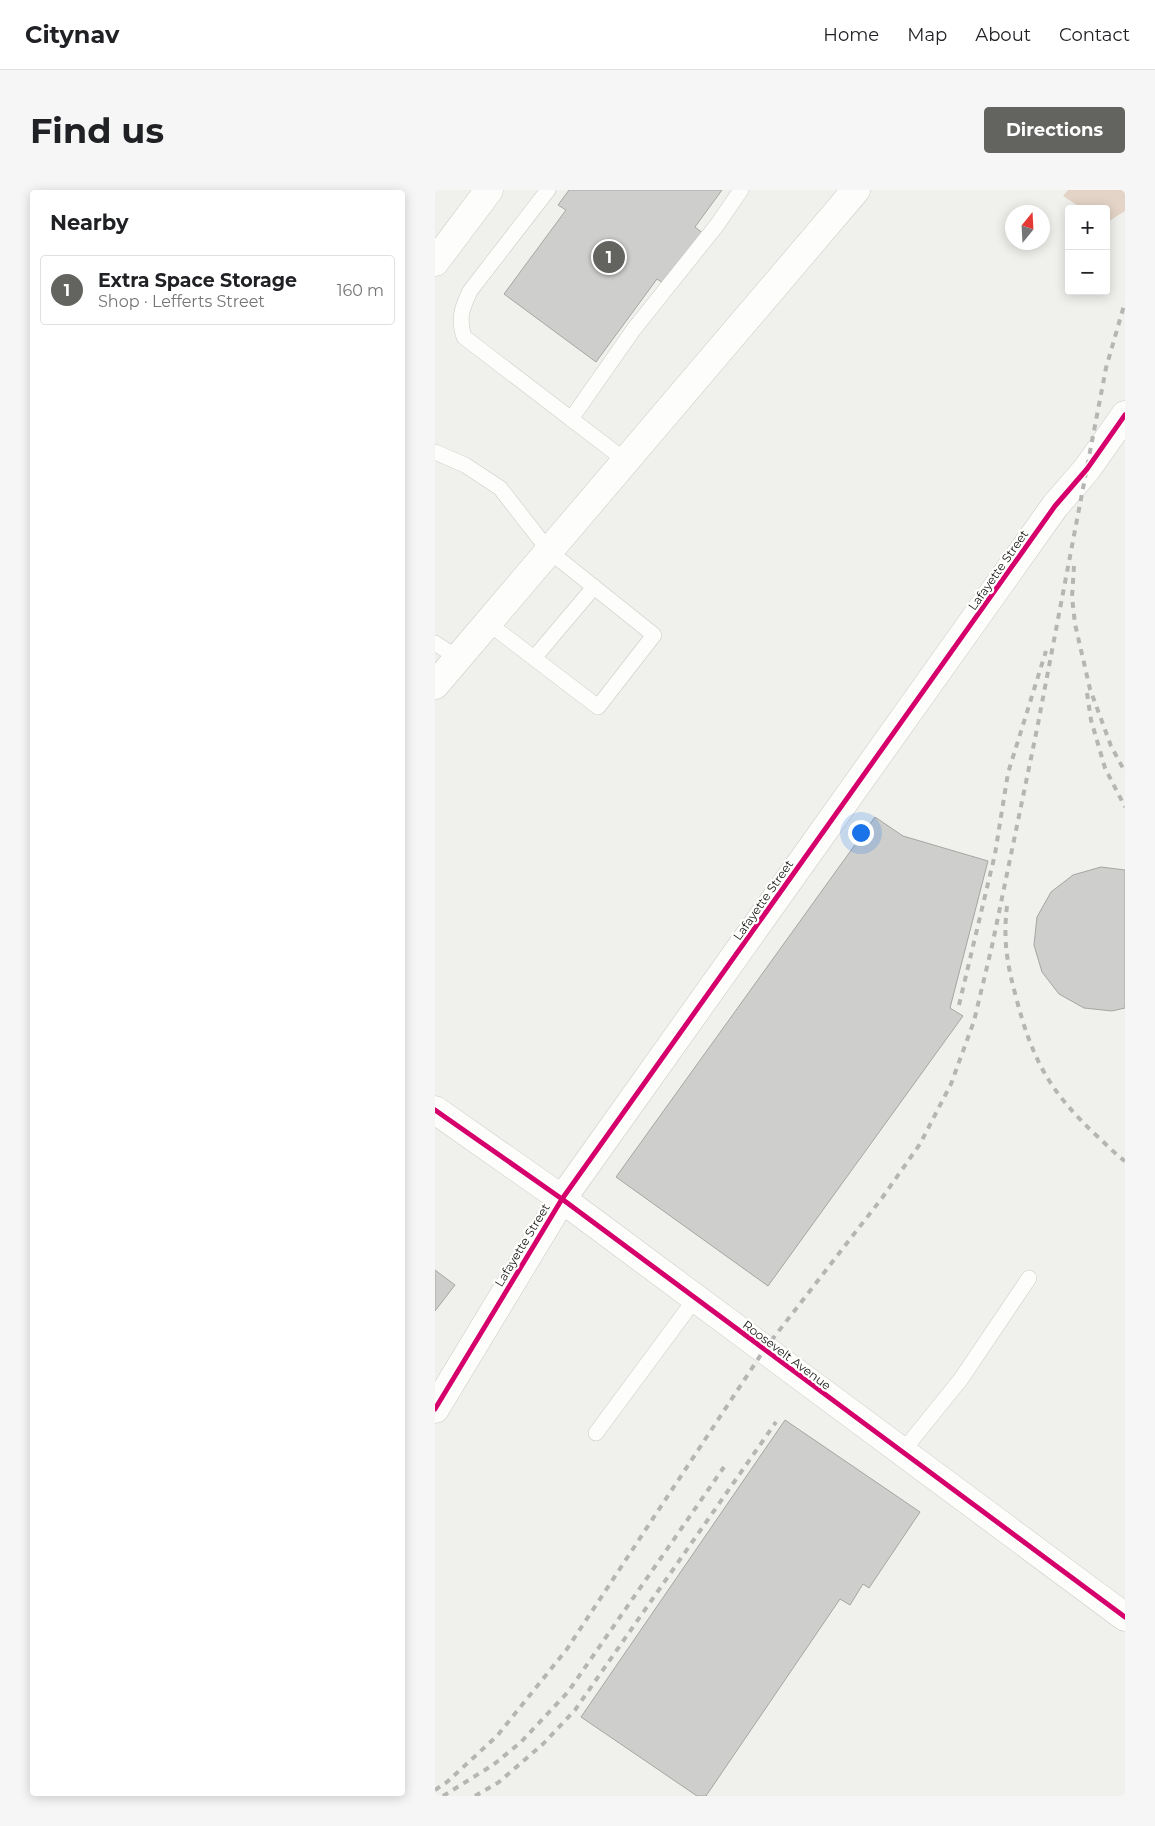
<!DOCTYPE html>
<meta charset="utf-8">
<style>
:root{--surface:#fff;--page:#f6f6f6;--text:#202124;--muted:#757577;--line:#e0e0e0;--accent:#636360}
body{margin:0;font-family:Montserrat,sans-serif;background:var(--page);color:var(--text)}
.controls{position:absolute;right:15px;top:15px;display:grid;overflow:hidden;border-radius:5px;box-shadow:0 2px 12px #0003}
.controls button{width:45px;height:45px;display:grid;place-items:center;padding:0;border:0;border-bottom:1px solid var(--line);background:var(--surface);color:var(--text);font:25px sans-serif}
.compass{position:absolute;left:570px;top:15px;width:45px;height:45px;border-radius:50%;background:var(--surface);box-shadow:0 2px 12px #0003;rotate:18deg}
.you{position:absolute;left:425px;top:642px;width:18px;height:18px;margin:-12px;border:4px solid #fff;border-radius:50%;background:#1a73e8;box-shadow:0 0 0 8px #1a73e833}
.badge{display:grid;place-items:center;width:32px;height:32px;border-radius:50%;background:var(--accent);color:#fff;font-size:16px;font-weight:700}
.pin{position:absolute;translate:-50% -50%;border:2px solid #fff;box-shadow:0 1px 5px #0006}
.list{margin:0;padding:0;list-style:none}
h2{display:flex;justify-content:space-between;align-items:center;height:65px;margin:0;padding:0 20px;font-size:21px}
h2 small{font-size:16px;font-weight:400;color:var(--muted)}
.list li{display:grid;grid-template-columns:32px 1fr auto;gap:15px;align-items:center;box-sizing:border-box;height:70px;margin:0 10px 10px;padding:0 10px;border:1px solid var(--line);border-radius:5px}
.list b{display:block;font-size:19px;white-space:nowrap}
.list p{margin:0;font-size:16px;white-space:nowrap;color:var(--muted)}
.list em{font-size:16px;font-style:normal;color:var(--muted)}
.map{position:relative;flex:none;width:690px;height:1606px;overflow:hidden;border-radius:5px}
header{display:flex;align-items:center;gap:30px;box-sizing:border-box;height:70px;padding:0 25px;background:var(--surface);border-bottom:1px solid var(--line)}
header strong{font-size:24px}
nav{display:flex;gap:28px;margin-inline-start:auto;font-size:18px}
.intro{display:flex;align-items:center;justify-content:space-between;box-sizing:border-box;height:120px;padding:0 30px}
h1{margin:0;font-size:35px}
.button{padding:12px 22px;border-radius:5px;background:var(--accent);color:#fff;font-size:18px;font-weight:700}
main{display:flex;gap:30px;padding:0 30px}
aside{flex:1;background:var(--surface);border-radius:5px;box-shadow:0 2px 12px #0003}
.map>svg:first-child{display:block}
.green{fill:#e4d4c7}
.building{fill:#cecfcc;stroke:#a5a6a3}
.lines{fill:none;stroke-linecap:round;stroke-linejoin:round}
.lane-casing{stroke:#cacac7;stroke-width:16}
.street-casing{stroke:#cacac7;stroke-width:29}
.secondary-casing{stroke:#cacac7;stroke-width:29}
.lane{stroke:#fdfdfc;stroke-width:15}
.street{stroke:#fdfdfc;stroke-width:28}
.secondary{stroke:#fdfdfc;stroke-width:28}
.rail{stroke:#b5b6b4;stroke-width:4;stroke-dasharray:6 6;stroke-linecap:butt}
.cycleway-casing{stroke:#fffffe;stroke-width:8}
.cycleway{stroke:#d6006c;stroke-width:5}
.labels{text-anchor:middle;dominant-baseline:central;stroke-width:4.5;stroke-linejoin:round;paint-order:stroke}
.street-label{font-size:12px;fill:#171715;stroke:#fffffe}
</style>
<header>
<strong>Citynav</strong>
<nav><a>Home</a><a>Map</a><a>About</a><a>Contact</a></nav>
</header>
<div class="intro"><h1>Find us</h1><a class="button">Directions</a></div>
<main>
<aside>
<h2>Nearby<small></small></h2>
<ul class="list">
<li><span class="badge">1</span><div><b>Extra Space Storage</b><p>Shop · Lefferts Street</p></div><em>160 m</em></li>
</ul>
</aside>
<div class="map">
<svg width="690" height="1606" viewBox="0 0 690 1606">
<rect width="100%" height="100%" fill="#f0f1ec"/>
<path class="green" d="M633,0H690V21L671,33V19H648L628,6Z"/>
<g class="building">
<path d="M134,0H287L260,37L269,44L231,95L222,89L161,172L69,104L131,20L123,15Z"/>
<path d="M440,627L468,646L553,671L515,818L528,826L333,1096L181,987Z"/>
<path d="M666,677L690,680V818L677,821L649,818L624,804L607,782L599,755L602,727L616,702L638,685Z"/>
<path d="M0,1080L20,1095L0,1121Z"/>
<path d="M350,1230L485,1322L434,1398L428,1394L415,1415L405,1409L271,1606H262L146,1527Z"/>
</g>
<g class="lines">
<g class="lane-casing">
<g id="lane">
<path d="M113,0L35,101C27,118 23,128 29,147L191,271"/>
<path d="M136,229L199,139L282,35L306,0"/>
<path d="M0,262L30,275L65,298L114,361L219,445L163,517L53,433"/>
<path d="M0,453L23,468"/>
<path d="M99,468L159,397"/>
<path d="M161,1243L260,1109"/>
<path d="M467,1262L526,1189L594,1088"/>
</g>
</g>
<g class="street-casing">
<g id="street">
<path d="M0,72L54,0"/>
<path d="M0,1219L127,1009L620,316L652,279L690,225"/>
</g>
</g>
<g class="secondary-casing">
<g id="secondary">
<path d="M0,495L421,0"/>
<path d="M0,920L127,1009L690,1427"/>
</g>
</g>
<use href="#lane" class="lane"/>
<use href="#street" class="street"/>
<use href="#secondary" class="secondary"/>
<g class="rail">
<path d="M639,376L637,407L640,434L655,499L676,556L690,582"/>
<path d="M652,503L656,530L670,578L690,617"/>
<path d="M572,716C568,750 572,774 581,807C597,869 614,901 662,946C671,954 680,964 690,971"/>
<path d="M524,815L560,664L573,583L611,461"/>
<path d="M0,1600L12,1592L62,1546L132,1459L329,1160L447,1008L485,954L516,894L539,831L557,756L602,539L671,178L690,112"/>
<path d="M8,1606L58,1575L86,1552L133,1502L289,1277"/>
<path d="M40,1606L64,1592L108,1554L140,1520L341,1232"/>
</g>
<g class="cycleway-casing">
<g id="cycleway">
<path d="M0,920L127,1009L690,1427"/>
<path d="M0,1219L127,1009L620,316L652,279L690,225"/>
</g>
</g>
<use href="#cycleway" class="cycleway"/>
</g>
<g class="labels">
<g class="street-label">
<text transform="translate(563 380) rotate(-55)">Lafayette Street</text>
<text transform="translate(328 710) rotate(-55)">Lafayette Street</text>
<text transform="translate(87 1055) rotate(-59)">Lafayette Street</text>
<text transform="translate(352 1165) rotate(37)">Roosevelt Avenue</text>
</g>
</g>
</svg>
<div class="controls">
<button>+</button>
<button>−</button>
</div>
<svg class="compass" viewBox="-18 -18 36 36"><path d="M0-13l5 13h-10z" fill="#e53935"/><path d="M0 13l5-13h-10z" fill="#757577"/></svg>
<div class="you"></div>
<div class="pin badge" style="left:174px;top:67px">1</div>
</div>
</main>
